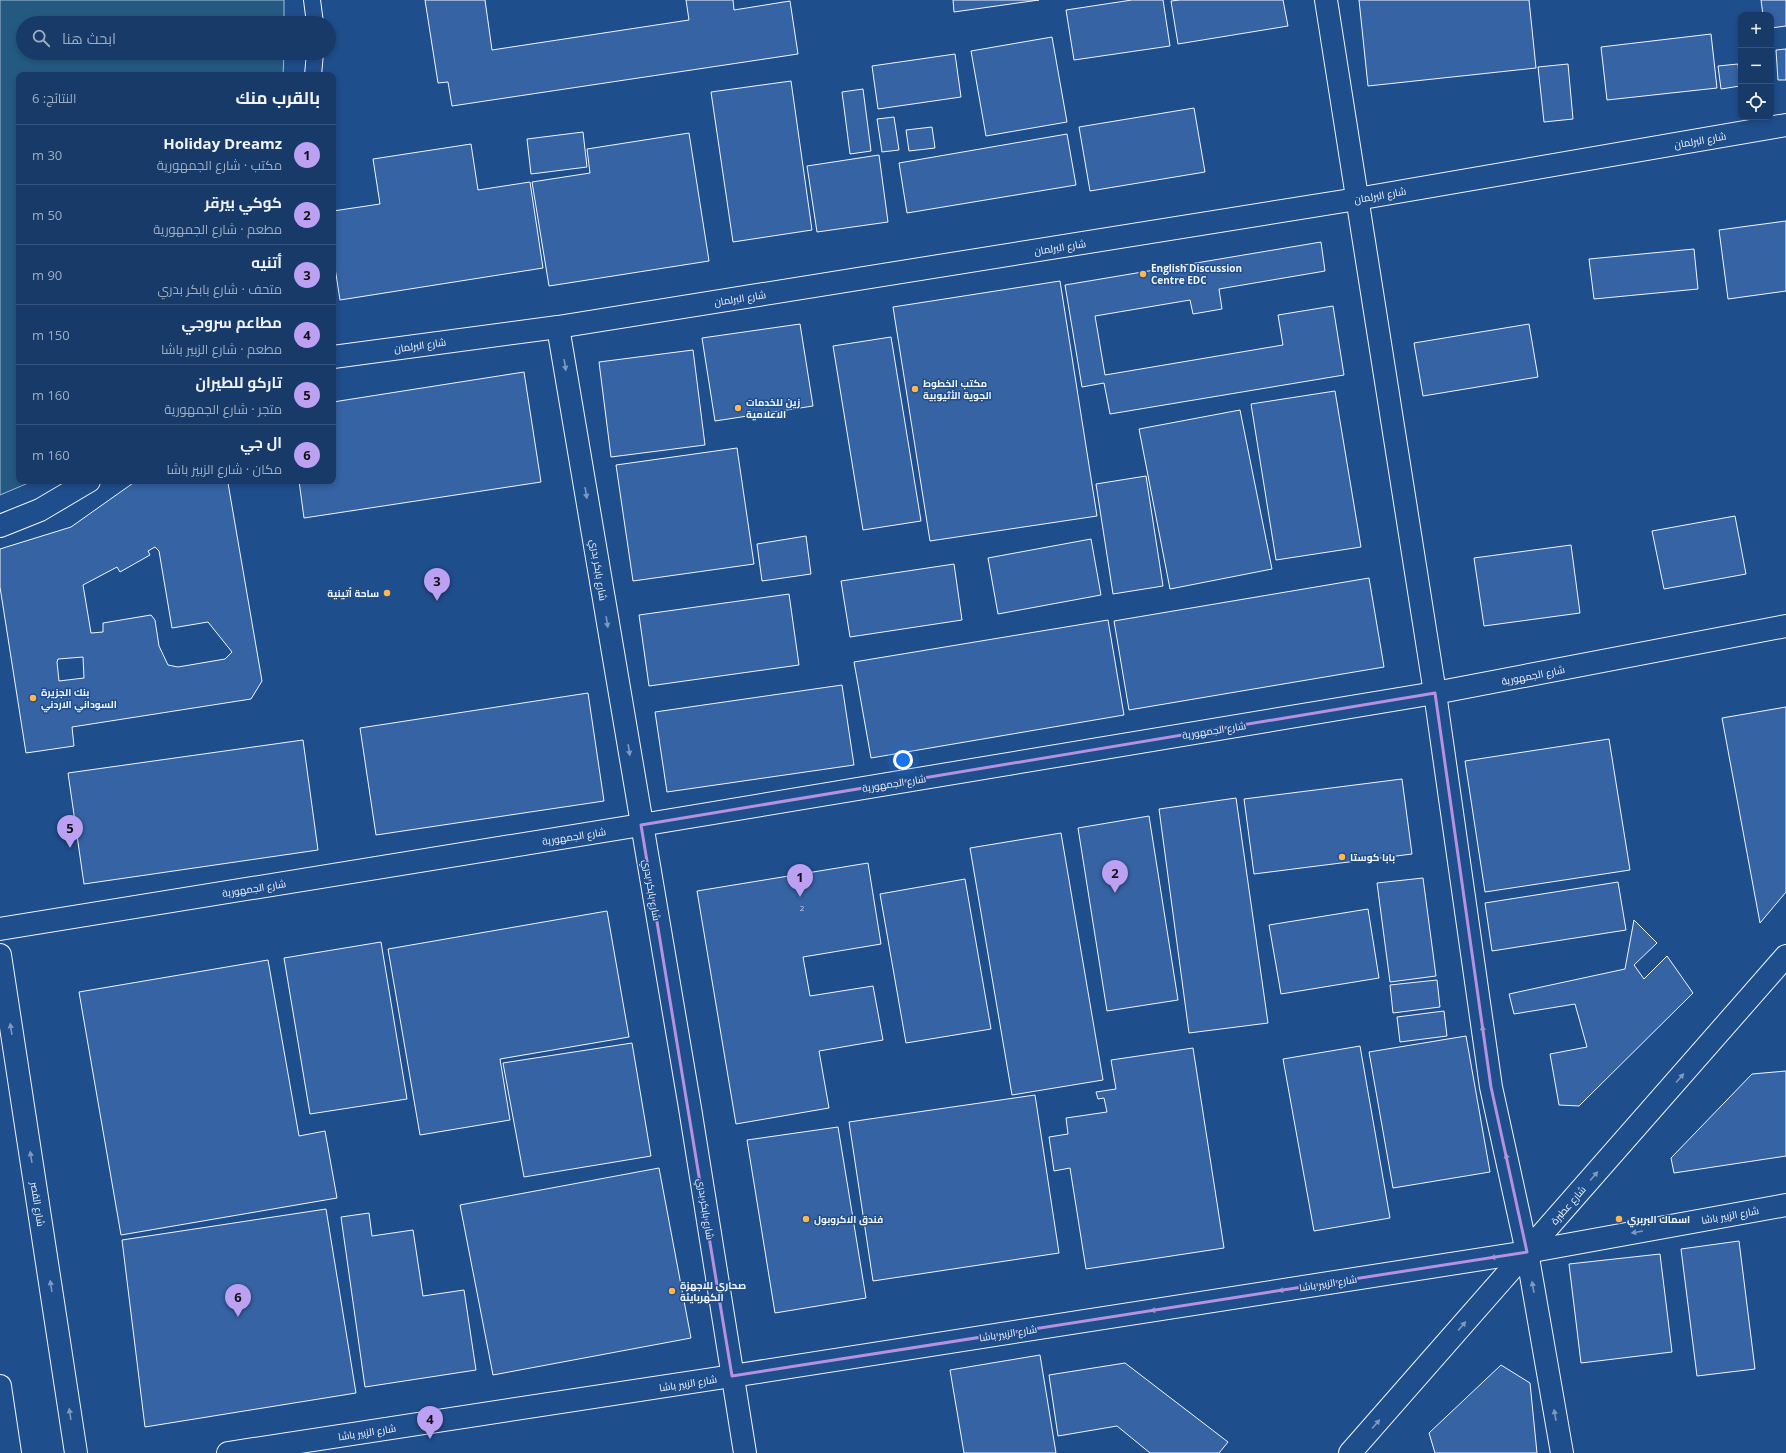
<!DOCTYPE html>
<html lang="ar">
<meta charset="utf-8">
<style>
:root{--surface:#173a69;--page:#20416f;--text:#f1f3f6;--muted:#9eadc0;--line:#36547d;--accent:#bca0f2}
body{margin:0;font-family:"Open Sans",Cairo,sans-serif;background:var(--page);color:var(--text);direction:rtl}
.controls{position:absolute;right:12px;top:12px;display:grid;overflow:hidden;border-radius:8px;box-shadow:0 2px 6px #0003}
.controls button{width:36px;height:36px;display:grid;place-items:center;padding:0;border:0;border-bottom:1px solid var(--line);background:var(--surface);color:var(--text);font:20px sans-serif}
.you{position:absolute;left:903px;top:760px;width:14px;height:14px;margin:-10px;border:3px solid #fff;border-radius:50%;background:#1a73e8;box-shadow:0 0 0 6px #1a73e833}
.badge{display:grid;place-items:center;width:26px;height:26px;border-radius:50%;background:var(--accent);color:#111;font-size:13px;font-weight:700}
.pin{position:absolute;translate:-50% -33px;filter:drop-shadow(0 1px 2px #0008)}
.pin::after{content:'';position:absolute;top:21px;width:14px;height:12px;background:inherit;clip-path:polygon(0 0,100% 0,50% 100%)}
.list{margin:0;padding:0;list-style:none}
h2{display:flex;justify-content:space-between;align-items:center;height:52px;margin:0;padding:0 16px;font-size:17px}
h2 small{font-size:13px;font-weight:400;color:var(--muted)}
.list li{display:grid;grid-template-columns:26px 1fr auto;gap:12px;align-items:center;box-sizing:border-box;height:60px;padding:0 16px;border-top:1px solid var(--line)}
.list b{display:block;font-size:15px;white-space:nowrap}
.list p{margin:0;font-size:13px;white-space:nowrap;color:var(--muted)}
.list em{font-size:13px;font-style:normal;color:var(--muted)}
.icon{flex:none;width:22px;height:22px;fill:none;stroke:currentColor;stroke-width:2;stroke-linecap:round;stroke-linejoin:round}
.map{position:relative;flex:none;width:1786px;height:1453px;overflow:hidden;direction:ltr}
.search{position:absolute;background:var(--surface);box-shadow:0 2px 6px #0003;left:16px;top:16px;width:320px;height:44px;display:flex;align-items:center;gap:10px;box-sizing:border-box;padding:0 14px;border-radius:22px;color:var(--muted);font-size:15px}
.panel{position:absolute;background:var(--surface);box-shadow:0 2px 6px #0003;left:16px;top:72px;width:320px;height:412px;border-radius:8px;direction:rtl}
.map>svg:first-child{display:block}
.green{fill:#245a82;stroke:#a8bbd7}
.building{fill:#3563a3;stroke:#f2f6ff;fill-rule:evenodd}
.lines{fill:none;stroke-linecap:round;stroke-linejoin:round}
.lane-casing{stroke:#f2f6ff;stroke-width:18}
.street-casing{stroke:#f2f6ff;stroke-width:24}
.secondary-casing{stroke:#f2f6ff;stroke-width:24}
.lane{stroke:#1f4e8c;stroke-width:16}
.street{stroke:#1f4e8c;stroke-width:22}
.secondary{stroke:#1f4e8c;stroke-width:22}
.oneway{fill:#7e9ac0}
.marked{fill:none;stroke:#b691df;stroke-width:3;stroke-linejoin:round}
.poi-dot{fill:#ffb74d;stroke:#1f4e8c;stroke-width:1.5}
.labels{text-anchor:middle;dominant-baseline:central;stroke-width:3;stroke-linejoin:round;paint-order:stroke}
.number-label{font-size:8px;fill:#c3d1e8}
.street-label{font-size:10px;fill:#f2f6ff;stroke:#1f4e8c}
.poi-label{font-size:10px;font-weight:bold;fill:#f2f6ff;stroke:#1f4e8c;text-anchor:start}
</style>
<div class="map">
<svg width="1786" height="1453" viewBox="0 0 1786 1453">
<rect width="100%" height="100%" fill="#1f4e8c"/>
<path class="green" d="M0,0H284V23H23V53H284L283,75H19V481H33L0,495Z"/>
<g class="building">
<path d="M425,0H485L492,50L689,20L686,0H733L734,10L790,1L798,54L452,106L448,82L438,83Z"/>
<path d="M953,0H1039L954,12Z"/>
<path d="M1132,0H1163L1170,46L1074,60L1066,10Z"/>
<path d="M1180,0H1283L1288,26L1178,44L1171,1Z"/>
<path d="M1359,0H1529L1536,68L1368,86Z"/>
<path d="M1761,0H1786V26L1771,28V15H1763Z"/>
<path d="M1711,34L1717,88L1607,100L1601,47Z"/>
<path d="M1052,37L1067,122L986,136L971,51Z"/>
<path d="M1786,49V80H1778L1776,50Z"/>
<path d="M955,54L961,97L878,109L872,66Z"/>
<path d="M1568,64L1573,119L1544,122L1538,67Z"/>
<path d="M1738,64L1740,86L1721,89L1718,66Z"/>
<path d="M791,81L812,230L733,242L711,92Z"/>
<path d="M863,89L871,151L850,154L842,92Z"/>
<path d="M1194,108L1205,172L1090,191L1079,127Z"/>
<path d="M894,117L899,150L882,152L877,119Z"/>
<path d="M932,127L935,148L909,151L906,130Z"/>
<path d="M583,132L587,167L531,174L527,139Z"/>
<path d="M689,133L709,261L549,286L532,182L590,173L587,149Z"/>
<path d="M1067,134L1076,185L907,213L899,163Z"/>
<path d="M471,144L478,190L530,182L543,268L340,300L333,255V211L380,204L373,159Z"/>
<path d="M879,155L888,222L817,232L807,166Z"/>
<path d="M1786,221V291L1728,299L1719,230Z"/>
<path d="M1321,242L1325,271L1219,289L1222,309L1193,314L1190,300L1095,316L1105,375L1283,345L1278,315L1333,306L1344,375L1110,414L1104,383L1082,387L1065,285Z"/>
<path d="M1694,249L1698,289L1594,299L1589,259Z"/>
<path d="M1060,281L1097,516L930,541L893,307Z"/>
<path d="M800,324L813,406L715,421L702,338Z"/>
<path d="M1529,324L1538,377L1423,396L1414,343Z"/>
<path d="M891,337L921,521L863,530L833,346Z"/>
<path d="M693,350L705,445L611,457L599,362Z"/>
<path d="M524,372L541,482L304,518L299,481H333V402Z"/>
<path d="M1335,391L1361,547L1276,560L1251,404Z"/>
<path d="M1240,410L1272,569L1170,589L1139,429Z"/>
<path d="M737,448L754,564L633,581L616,465Z"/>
<path d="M1146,476L1163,586L1113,594L1096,484Z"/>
<path d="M136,481H229L228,483L262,681L251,699L72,727L74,746L26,753L0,587V549L71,527ZM155,547L159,551L172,628L208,622L232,652L225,659L178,667L168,665L159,646L155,620L151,615L103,623V632L91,633L83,585L117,567L120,572L150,555L148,551ZM83,657L84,678L59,681L57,662L58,659Z"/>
<path d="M1735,516L1746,574L1664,589L1652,531Z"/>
<path d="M806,536L811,574L762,581L757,544Z"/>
<path d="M1091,539L1101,595L998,614L988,558Z"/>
<path d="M1571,545L1580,613L1484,626L1474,558Z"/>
<path d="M954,564L962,620L850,637L841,581Z"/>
<path d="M1369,578L1384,667L1129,710L1114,621Z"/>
<path d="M789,594L799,665L649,686L639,615Z"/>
<path d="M1108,620L1124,715L871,758L854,662Z"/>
<path d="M842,685L854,765L667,792L655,712Z"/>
<path d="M588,693L604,801L376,835L360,728Z"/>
<path d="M1786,707V892L1760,923L1722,718Z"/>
<path d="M1609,739L1630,870L1485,892L1465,761Z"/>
<path d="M303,740L318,850L84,884L68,773Z"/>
<path d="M1402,779L1412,854L1254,874L1244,799Z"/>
<path d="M1236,798L1268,1023L1189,1033L1159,809Z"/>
<path d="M1149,816L1178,1000L1107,1011L1078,828Z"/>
<path d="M1061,833L1103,1080L1012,1095L970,848Z"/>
<path d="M868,863L881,944L803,957L810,996L873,986L883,1040L819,1051L829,1108L736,1124L697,891Z"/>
<path d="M1423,878L1436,976L1390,982L1377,883Z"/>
<path d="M965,879L991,1029L906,1043L880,894Z"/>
<path d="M1618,882L1626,930L1492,951L1485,903Z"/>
<path d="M1368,909L1379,978L1281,994L1269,925Z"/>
<path d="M607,911L629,1037L500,1059L510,1120L420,1135L388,949Z"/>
<path d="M1634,920L1657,943L1634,965L1644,979L1667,956L1693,993L1579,1106L1559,1105L1550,1054L1587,1047L1575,1004L1514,1014L1509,994L1625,969Z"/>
<path d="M381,942L407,1099L310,1114L284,958Z"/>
<path d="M268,960L299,1136L325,1131L337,1198L121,1235L79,992Z"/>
<path d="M1437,980L1440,1007L1393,1013L1390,985Z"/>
<path d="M1444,1011L1447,1036L1400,1042L1397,1017Z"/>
<path d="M1466,1036L1490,1172L1393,1188L1369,1052Z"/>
<path d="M632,1043L651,1156L524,1177L503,1063Z"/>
<path d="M1360,1046L1390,1218L1314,1231L1283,1059Z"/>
<path d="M1193,1048L1224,1248L1086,1269L1070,1168L1054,1171L1049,1137L1068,1134L1066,1118L1107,1112L1104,1098L1098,1099L1096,1092L1116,1089L1111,1060Z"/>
<path d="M1786,1071V1156L1674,1173L1671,1158L1752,1074Z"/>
<path d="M1035,1095L1059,1253L873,1281L849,1122Z"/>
<path d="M838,1127L866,1298L775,1313L747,1140Z"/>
<path d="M659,1168L691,1338L493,1375L460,1205Z"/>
<path d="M326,1209L356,1393L145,1427L122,1240Z"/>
<path d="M369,1213L372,1236L413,1230L423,1296L464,1290L476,1370L365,1387L341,1217Z"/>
<path d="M1739,1241L1755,1369L1697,1376L1681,1249Z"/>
<path d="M1660,1254L1672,1352L1581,1363L1569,1264Z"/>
<path d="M1040,1355L1056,1453H964L950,1370Z"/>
<path d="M1125,1363L1228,1442L1219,1453H1150L1117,1426L1058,1436L1049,1375Z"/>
<path d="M1501,1365L1530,1383L1537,1453H1435L1429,1433Z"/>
</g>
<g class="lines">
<g class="lane-casing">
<g id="lane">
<path d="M312,0L315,23"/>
<path d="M313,75L315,53"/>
</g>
</g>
<g class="street-casing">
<g id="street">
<path d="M1326,0L1435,693L1491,1087L1527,1252L1562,1453"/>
<path d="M558,327L690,1108L745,1453"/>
<path d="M333,357L558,327L1357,199L1786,125"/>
<path d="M0,526L40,510L89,481"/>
<path d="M228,1453L732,1376L1527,1252L1786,1205"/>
</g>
</g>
<g class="secondary-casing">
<g id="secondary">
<path d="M0,929L641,825L1435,693L1786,626"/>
<path d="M0,955L76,1453"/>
<path d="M0,1386L10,1453"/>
<path d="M1350,1453L1786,956"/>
</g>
</g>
<use href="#lane" class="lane"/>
<use href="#street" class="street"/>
<use href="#secondary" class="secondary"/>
</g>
<defs><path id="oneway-solid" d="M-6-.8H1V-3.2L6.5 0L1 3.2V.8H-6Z"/></defs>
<g class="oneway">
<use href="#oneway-solid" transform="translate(565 365) rotate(81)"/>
<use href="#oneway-solid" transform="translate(586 493) rotate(81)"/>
<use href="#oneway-solid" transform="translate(607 622) rotate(81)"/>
<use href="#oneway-solid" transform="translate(629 750) rotate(81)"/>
<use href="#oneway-solid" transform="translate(11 1029) rotate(-99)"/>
<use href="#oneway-solid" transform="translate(1483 1031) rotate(-98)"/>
<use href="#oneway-solid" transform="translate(1680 1078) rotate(-49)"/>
<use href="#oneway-solid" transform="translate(31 1157) rotate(-99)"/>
<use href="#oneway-solid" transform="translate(1507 1159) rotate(-102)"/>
<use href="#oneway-solid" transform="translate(1594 1176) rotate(-49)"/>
<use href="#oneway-solid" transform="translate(1637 1232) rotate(170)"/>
<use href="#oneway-solid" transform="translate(1496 1257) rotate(171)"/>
<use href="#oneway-solid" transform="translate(51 1286) rotate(-99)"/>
<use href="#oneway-solid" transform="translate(1533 1287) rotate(-100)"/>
<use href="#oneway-solid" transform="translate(1284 1290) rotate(171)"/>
<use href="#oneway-solid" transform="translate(1156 1310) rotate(171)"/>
<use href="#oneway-solid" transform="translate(1462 1326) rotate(-49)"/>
<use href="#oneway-solid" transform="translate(70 1414) rotate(-99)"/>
<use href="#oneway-solid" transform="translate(1555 1415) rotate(-100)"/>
<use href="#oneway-solid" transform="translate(1376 1424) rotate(-49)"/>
</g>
<path class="marked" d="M1435,693L1491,1087L1527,1252L732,1376L641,825Z"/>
<g class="poi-dot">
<circle cx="1143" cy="274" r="4"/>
<circle cx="915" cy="389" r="4"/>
<circle cx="738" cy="408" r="4"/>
<circle cx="387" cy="593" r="4"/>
<circle cx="33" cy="698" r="4"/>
<circle cx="1342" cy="857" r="4"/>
<circle cx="806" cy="1219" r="4"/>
<circle cx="1619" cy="1219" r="4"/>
<circle cx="672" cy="1291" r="4"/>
</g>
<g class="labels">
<g class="number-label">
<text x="802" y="907">2</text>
</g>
<g class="street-label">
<text transform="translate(1700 140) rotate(-10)">شارع البرلمان</text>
<text transform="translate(1380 195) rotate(-10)">شارع البرلمان</text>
<text transform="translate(1060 247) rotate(-9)">شارع البرلمان</text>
<text transform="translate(740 298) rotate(-9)">شارع البرلمان</text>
<text transform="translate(420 345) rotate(-8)">شارع البرلمان</text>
<text transform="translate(599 570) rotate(81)">شارع بابكر بدري</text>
<text transform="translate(1533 675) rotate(-11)">شارع الجمهورية</text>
<text transform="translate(1214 730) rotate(-9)">شارع الجمهورية</text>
<text transform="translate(894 783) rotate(-9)">شارع الجمهورية</text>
<text transform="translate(574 836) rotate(-9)">شارع الجمهورية</text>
<text transform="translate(254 888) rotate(-9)">شارع الجمهورية</text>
<text transform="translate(652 890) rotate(80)">شارع بابكر بدري</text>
<text transform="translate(38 1204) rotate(81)">شارع القصر</text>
<text transform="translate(1568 1205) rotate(-49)">شارع عطبرة</text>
<text transform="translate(706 1209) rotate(81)">شارع بابكر بدري</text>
<text transform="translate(1730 1215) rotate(-10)">شارع الزبير باشا</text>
<text transform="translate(1328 1283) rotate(-9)">شارع الزبير باشا</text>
<text transform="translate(1008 1333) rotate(-9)">شارع الزبير باشا</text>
<text transform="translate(688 1383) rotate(-9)">شارع الزبير باشا</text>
<text transform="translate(367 1432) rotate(-9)">شارع الزبير باشا</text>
</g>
<g class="poi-label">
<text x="1151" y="268">English Discussion<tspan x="1151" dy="12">Centre EDC</tspan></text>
<text x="923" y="383">مكتب الخطوط<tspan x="923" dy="12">الجوية الأثيوبية</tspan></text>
<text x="746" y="402">زين للخدمات<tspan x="746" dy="12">الاعلامية</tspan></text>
<text x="379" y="593" text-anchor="end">ساحة أتينية</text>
<text x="41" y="692">بنك الجزيرة<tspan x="41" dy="12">السوداني الاردني</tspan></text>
<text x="1350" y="857">بابا كوستا</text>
<text x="814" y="1219">فندق الاكروبول</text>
<text x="1627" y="1219">اسماك البربري</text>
<text x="680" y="1285">صحاري للاجهزة<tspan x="680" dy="12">الكهربايئة</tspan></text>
</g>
</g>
</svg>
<div class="controls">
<button>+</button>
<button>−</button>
<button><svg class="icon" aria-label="locate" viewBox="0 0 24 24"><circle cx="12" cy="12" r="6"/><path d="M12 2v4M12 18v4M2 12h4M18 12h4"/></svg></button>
</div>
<div class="you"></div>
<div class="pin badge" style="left:800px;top:897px">1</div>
<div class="pin badge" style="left:1115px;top:893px">2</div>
<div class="pin badge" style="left:437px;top:601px">3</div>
<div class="pin badge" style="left:430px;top:1439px">4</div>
<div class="pin badge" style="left:70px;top:848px">5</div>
<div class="pin badge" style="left:238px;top:1317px">6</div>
<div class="search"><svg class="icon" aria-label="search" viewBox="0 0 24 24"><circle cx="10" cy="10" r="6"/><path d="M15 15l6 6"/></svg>ابحث هنا</div>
<section class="panel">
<h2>بالقرب منك<small>النتائج: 6</small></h2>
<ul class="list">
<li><span class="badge">1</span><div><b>Holiday Dreamz</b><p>مكتب · شارع الجمهورية</p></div><em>30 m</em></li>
<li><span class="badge">2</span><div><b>كوكي بيرقر</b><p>مطعم · شارع الجمهورية</p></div><em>50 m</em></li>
<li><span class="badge">3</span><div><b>أتنيه</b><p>متحف · شارع بابكر بدري</p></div><em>90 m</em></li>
<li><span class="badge">4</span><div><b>مطاعم سروجي</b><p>مطعم · شارع الزبير باشا</p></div><em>150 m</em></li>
<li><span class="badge">5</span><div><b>تاركو للطيران</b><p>متجر · شارع الجمهورية</p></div><em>160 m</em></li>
<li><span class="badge">6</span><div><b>ال جي</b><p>مكان · شارع الزبير باشا</p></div><em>160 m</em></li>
</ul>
</section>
</div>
